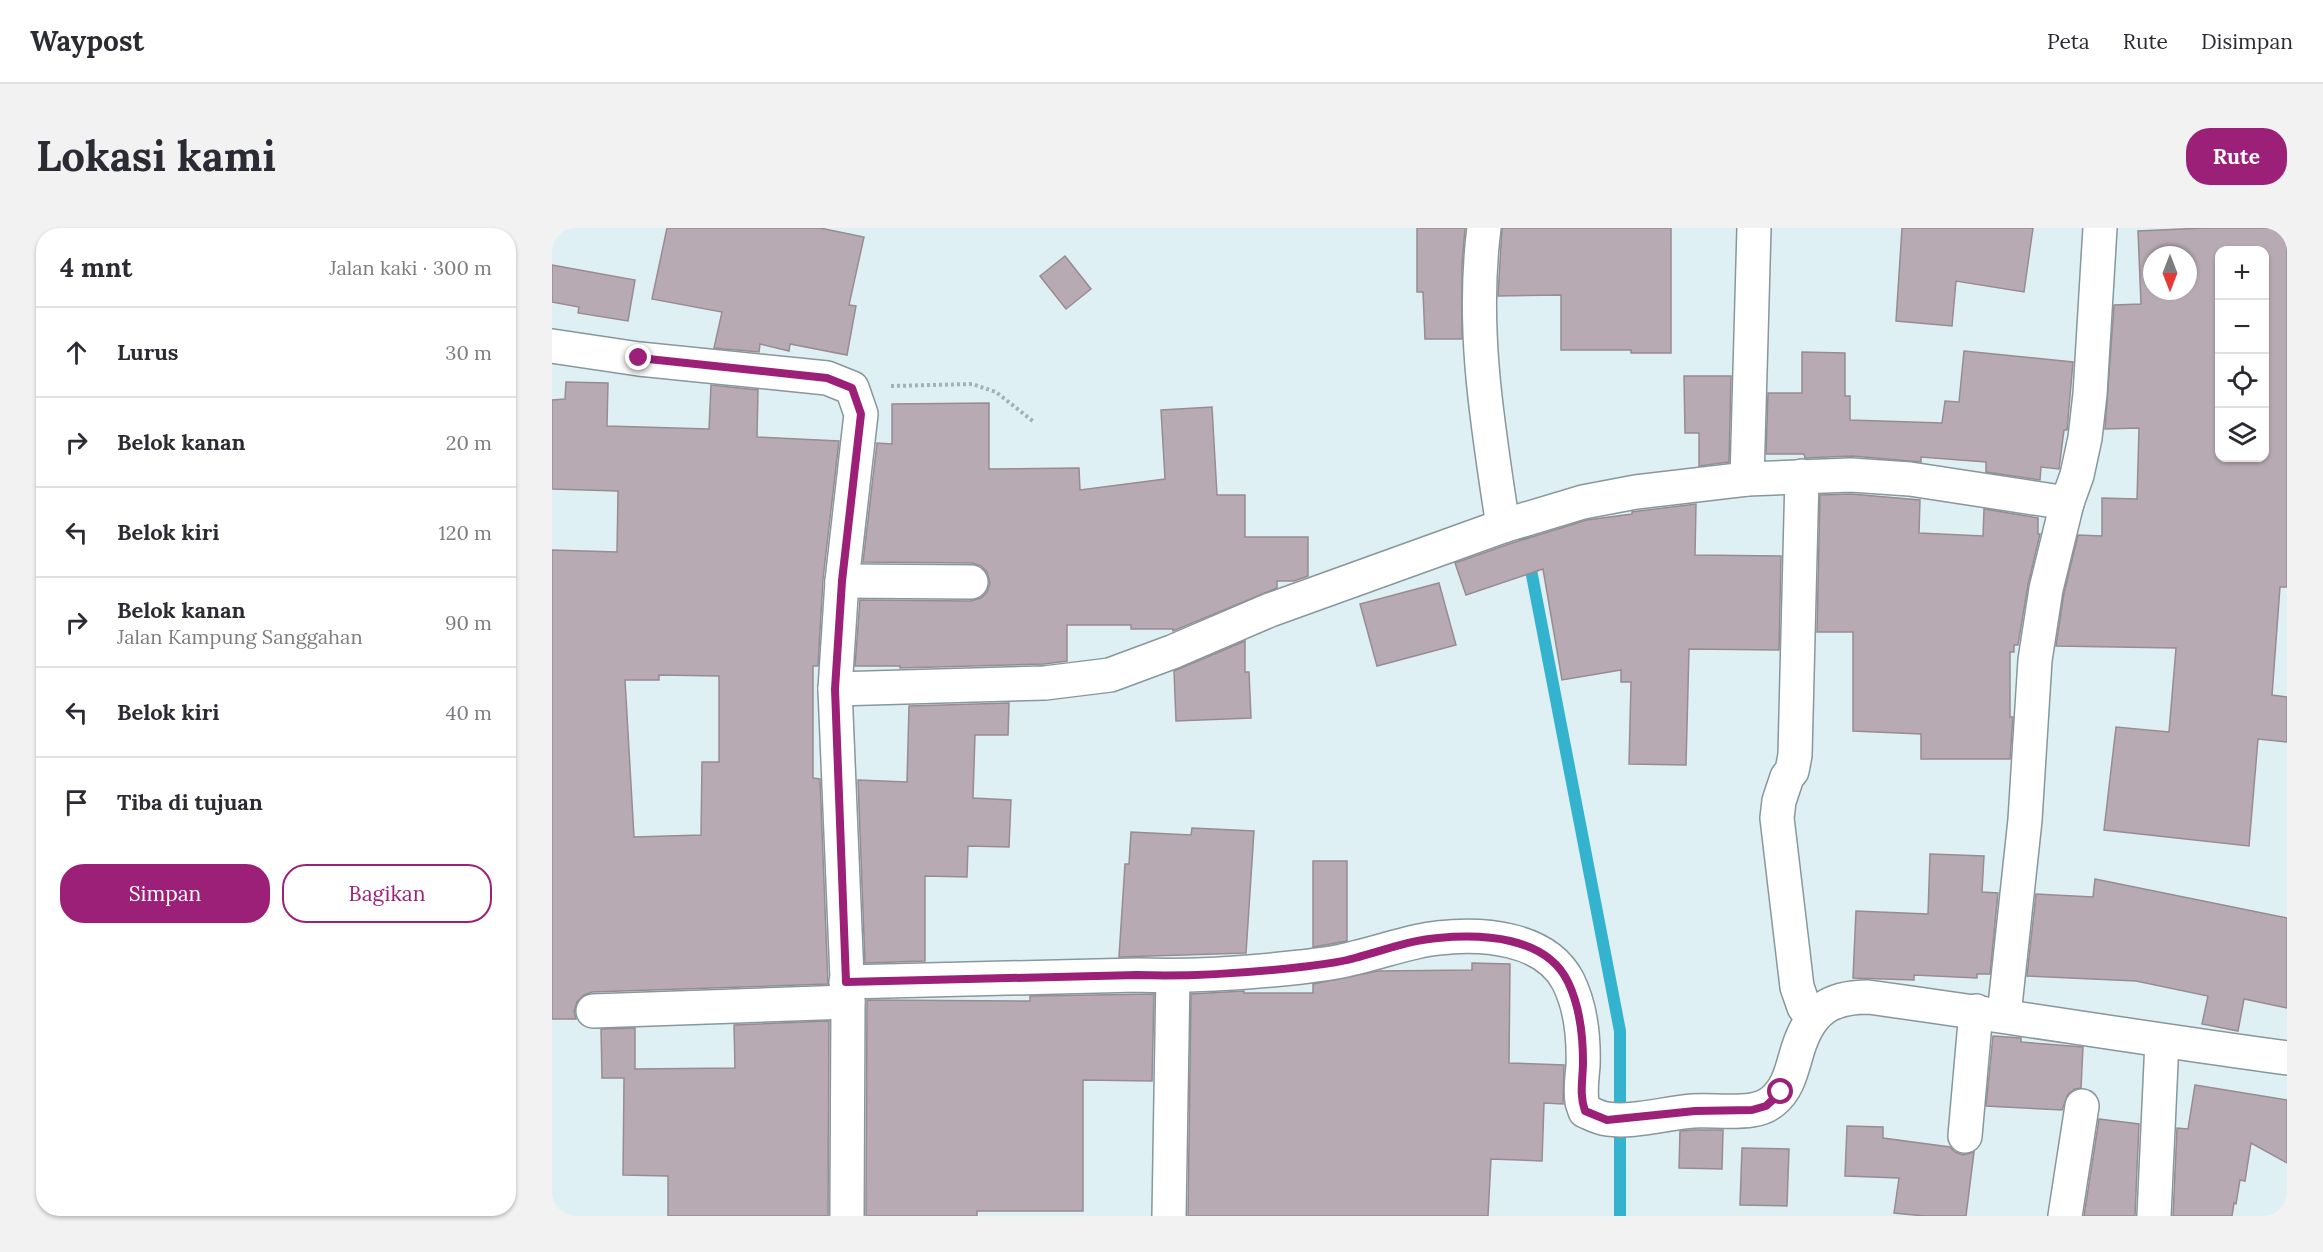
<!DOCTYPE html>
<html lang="id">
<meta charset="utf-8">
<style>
:root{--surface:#fff;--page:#f2f2f3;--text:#2b2b33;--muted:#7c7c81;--line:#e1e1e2;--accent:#9c2077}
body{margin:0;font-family:Lora,serif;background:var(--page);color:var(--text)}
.controls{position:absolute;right:18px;top:18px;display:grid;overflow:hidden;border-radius:12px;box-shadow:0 2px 4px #0004}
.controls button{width:54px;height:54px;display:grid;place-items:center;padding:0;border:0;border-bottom:2px solid var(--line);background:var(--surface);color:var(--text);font:30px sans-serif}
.compass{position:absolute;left:1591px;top:18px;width:54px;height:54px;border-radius:50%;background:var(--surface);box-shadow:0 2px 4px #0004;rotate:180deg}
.stop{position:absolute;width:18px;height:18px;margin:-14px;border:4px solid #9c2077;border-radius:50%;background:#fff}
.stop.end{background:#9c2077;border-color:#fff;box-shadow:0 2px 6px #0008}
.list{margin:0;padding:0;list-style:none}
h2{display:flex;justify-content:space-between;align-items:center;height:78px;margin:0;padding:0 24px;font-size:26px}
h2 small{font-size:20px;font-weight:400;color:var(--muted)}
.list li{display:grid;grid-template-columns:39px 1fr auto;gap:18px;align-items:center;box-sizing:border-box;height:90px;padding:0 24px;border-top:2px solid var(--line)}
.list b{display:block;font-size:22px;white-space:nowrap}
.list p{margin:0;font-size:20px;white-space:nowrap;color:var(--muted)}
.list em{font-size:20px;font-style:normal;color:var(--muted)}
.actions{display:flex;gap:12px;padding:18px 24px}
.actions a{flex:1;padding:14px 0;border:2px solid var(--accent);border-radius:24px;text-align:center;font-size:21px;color:var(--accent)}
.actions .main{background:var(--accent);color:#fff}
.icon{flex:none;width:33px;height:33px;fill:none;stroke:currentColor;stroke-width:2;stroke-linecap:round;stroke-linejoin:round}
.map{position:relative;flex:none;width:1735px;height:988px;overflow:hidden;border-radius:24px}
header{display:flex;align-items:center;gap:36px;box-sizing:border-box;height:84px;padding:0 30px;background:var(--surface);border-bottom:2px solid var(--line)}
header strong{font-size:28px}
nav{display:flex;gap:33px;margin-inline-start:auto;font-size:21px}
.intro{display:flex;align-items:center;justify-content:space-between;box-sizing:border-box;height:144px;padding:0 36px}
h1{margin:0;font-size:42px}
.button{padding:15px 27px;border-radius:24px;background:var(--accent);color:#fff;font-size:21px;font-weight:700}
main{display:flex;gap:36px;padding:0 36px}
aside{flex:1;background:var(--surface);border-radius:24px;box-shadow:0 2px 4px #0004}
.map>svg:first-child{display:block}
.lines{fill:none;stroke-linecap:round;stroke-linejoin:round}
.stream{stroke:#34b3cf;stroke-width:12}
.building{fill:#b8aab2;stroke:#988b92;stroke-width:1.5;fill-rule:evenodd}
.street-casing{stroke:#87979b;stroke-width:36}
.path{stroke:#a4b1b5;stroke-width:4;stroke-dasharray:3 3;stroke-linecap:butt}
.street{stroke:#fff;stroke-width:33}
.route{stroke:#9c2077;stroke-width:8}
</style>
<header>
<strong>Waypost</strong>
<nav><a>Peta</a><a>Rute</a><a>Disimpan</a></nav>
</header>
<div class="intro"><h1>Lokasi kami</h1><a class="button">Rute</a></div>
<main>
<aside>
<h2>4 mnt<small>Jalan kaki · 300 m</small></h2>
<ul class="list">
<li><svg class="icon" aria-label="ahead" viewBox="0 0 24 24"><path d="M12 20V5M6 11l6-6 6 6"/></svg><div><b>Lurus</b></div><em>30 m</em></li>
<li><svg class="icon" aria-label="right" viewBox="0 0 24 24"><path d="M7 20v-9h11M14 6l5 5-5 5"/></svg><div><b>Belok kanan</b></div><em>20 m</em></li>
<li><svg class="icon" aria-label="left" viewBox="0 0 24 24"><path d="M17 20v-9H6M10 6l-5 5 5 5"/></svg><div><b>Belok kiri</b></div><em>120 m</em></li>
<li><svg class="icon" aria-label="right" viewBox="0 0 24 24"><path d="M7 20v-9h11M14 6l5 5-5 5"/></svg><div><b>Belok kanan</b><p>Jalan Kampung Sanggahan</p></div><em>90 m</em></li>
<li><svg class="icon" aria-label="left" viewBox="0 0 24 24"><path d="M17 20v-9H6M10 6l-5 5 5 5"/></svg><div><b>Belok kiri</b></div><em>40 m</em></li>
<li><svg class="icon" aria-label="arrive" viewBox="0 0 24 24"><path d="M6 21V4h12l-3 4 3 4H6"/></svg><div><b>Tiba di tujuan</b></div></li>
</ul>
<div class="actions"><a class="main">Simpan</a><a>Bagikan</a></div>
</aside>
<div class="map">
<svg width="1735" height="988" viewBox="0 0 1735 988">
<rect width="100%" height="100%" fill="#dff0f5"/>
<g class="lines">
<path class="stream" d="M973,311L1068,803V988"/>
</g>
<g class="building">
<path d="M115,0H268L312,9L297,77L304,78L295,127L238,116L237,123L208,116L207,124L162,120L170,84L100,71Z"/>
<path d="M865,0H913L910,37V111H873L871,64H865Z"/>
<path d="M950,0H1119V125H1079V122H1009V67L946,68Z"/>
<path d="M1350,0H1481L1472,64L1404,53L1400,98L1344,93Z"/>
<path d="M1652,0H1735V359H1728L1720,467L1735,469V514L1706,511L1697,618L1552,602L1564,499L1617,504L1624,420L1504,418L1512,365L1526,307L1550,308V270L1585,271L1587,200L1553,201L1562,77L1589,76L1586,3ZM1668,22H1713V230H1668ZM1600,27H1636V63H1600Z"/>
<path d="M513,28L539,61L514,81L488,48Z"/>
<path d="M0,37L83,52L76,93L26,85L27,79L0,74Z"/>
<path d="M1412,123L1521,134L1515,202H1512L1507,241L1489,239L1488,252L1434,244V234L1369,229V234L1300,228L1253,230L1252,226H1214L1216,165H1250V124L1293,125V168H1298V192L1390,195L1393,173L1407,174Z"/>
<path d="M1132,148H1179L1177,234L1147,238V205H1133Z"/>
<path d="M14,154L56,155L55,198L157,201L159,157L206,162L205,209L287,213L271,351L266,438H261V550L268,551L276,756L40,764L32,767L25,774L22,783L24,791H0V322L65,324L66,263L0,261V172L13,171ZM107,447L167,448V534H150L149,607L82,609L73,452H107Z"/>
<path d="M437,175V241L527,240L528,262L613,251L609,182L660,179L665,267H693V309H756V348L742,353H725V360L621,403V401H579V397H515V433L492,436L348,440V438H303L308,372L419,373L429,370L435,364L438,355L435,344L429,338L420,335L311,334L325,215L340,216V176Z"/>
<path d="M1299,266L1368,272L1367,305L1431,308L1432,281L1486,290V306H1488L1476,357L1466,417H1462V424H1458V489H1461L1458,531H1369V506L1301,503V404H1265L1268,267Z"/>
<path d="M1144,276L1143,327L1229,328L1227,422L1137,421L1134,537L1077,536L1079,454H1069V442L1010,452L991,341L914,367L903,335L957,316L1035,292L1080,286V284L1087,283Z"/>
<path d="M887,355L904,417L825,438L808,376Z"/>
<path d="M693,413V444H697L699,490L624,493L622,443Z"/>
<path d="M457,475L456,507H423L421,570L459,572L457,619L416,618L415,649L373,648V733L313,735L306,552L355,554L357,478Z"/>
<path d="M640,600L702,603L694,725L567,729L573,636H577L579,604L639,607Z"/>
<path d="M1378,626L1432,628L1430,664L1446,665L1438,746H1425V750L1362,747V752L1301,750L1304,683L1376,686Z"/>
<path d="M761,633H795V713L761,719Z"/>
<path d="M1543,651L1735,690V780L1692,771L1686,803L1650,796L1656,768L1584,753L1475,748L1484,666L1541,669Z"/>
<path d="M920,735L958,736L957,835L1012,837L1011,876L992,875L990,933L939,931L936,988H636L639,766L692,763V765H761V756L826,743L920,742Z"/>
<path d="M602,766L600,853L531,852V983H425V988H314L315,772L478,773V768Z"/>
<path d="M277,793L276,988H116V948L71,947L72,850H50L49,801L83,800V841L183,840L182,797Z"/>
<path d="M1441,808L1469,810V814L1531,819L1529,860L1523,861L1516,866L1510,882L1434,878Z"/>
<path d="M1643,857L1735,872V935L1699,915L1693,953L1688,952L1684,976L1682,975L1680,988H1621L1625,900L1636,901Z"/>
<path d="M1547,891L1587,896L1583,988H1532Z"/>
<path d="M1295,898L1331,899V910L1398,919L1403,924L1411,927L1422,924L1414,988H1372L1342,985L1347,950L1293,948Z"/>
<path d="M1142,902H1171L1170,941L1127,940L1128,903Z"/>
<path d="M1190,920L1237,921L1235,978L1188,977Z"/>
</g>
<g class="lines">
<g class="street-casing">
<g id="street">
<path d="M932,0C919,101 936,199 951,298"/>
<path d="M0,118L87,131L275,150L300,160L309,186L290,353L283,461L296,774L295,988"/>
<path d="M1250,248L1243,527L1240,543L1235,549L1227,573L1225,590L1245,759L1252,779L1261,790"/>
<path d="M1195,251L1202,0"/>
<path d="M290,353L419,354"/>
<path d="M283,461L493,455L558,447L620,424L718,382L951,298L1031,274L1084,264L1195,251L1299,247L1358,251L1515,275"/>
<path d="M294,754L585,747C639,749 695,745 749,739C766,737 785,735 802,730C830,724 857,713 886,710C930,705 993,709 1016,753C1029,779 1032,809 1031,838C1030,850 1028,861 1030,874L1033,883C1040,886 1047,890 1055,891C1080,895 1114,885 1141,883C1160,882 1181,885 1200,882C1207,881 1215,878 1221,873C1237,860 1240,840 1246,821C1258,783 1277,769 1316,769C1456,788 1595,811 1735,830"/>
<path d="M41,783L296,774"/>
<path d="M1452,787L1473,592L1483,432L1494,361L1515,275L1525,247L1533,210L1538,166L1548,0"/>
<path d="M1413,908L1424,783"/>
<path d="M617,988L621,748"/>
<path d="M1513,988L1530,878"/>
<path d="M1602,988L1610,813"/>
</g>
</g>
<path class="path" d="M339,158L420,156L444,164L482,194"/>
<use href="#street" class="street"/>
</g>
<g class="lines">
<path class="route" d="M87,130L275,150L300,160L309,186L290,353L283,461L294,754L585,747C640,749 695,745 749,739C766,737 786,735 803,730C830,723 858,712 886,710C930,706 994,708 1016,754C1028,779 1031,806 1031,834C1031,851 1027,866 1033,883L1055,892L1143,883L1200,882L1214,878L1229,864"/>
</g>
</svg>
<div class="controls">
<button>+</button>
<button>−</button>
<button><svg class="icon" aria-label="locate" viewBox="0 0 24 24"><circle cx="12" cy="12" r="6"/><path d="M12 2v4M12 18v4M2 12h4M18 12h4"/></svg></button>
<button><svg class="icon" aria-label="layers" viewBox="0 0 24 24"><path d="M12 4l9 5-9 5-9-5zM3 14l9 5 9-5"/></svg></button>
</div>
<svg class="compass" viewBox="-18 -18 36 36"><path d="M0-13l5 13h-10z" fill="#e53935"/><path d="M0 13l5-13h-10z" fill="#7c7c81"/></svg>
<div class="stop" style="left:1229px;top:864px"></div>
<div class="stop end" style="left:87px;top:130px"></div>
</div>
</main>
